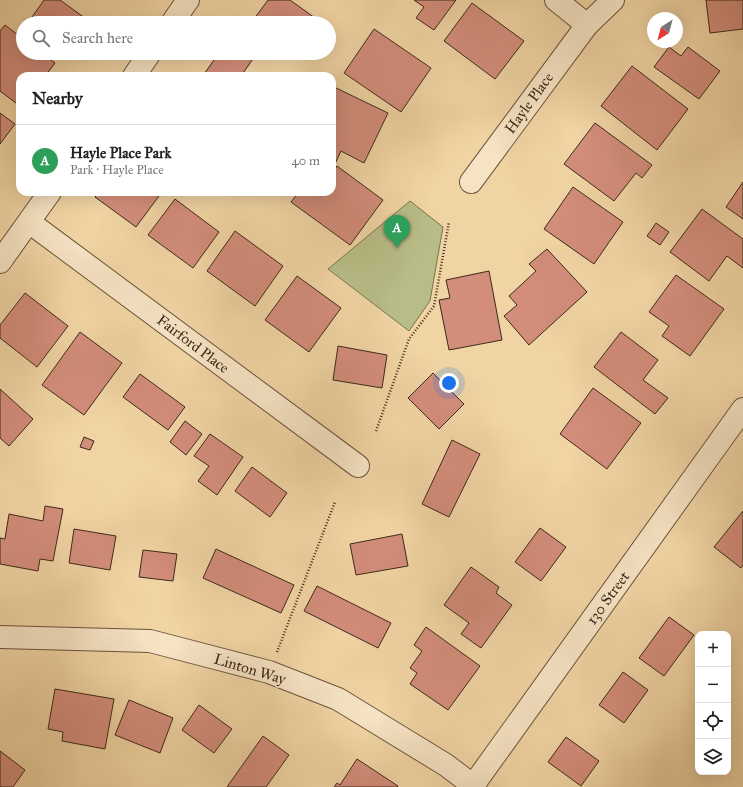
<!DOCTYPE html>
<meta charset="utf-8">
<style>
:root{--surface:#fff;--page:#f2f2f2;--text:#222;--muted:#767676;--line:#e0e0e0;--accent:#8f2418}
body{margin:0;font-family:"IM FELL Great Primer",serif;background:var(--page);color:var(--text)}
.controls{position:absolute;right:12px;bottom:12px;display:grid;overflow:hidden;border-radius:8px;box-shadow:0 4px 16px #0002}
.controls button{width:36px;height:36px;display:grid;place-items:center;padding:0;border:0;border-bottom:1px solid var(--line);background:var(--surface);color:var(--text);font:20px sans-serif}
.compass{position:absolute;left:647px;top:12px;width:36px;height:36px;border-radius:50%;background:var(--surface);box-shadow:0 4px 16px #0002;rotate:216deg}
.you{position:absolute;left:449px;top:383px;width:14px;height:14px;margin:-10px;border:3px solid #fff;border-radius:50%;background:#1a73e8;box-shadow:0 0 0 6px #1a73e833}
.badge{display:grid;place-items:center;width:26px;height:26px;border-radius:50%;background:var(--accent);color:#fff;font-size:13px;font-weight:700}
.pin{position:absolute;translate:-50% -33px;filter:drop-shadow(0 1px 2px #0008)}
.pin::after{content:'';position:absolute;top:21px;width:14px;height:12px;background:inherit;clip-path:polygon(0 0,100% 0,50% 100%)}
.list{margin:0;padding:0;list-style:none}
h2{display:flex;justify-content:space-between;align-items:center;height:52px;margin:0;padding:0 16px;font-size:17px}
h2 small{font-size:13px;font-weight:400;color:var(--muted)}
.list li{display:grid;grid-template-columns:26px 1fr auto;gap:12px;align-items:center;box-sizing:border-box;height:72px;padding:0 16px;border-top:1px solid var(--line)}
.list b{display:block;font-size:15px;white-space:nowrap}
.list p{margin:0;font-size:13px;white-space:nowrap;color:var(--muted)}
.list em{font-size:13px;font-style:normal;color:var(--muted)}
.icon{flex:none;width:22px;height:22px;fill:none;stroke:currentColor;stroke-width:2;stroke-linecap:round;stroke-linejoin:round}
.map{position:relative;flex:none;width:743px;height:787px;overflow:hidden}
.search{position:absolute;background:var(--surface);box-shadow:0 4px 16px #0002;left:16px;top:16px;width:320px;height:44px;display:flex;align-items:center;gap:10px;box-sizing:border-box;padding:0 14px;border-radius:22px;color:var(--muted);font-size:15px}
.panel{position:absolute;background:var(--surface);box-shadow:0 4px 16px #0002;left:16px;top:72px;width:320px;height:124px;border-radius:12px}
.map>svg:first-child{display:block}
.green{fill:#b8bd87;stroke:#7a7450}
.building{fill:#d38d7b;stroke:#3d2a19}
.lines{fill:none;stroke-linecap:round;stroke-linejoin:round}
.minor-casing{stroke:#6a543c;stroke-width:24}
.path{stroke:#3d2a19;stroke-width:2.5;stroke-dasharray:1 2;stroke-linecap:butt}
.minor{stroke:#f6e3c4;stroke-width:22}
.labels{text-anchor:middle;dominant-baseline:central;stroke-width:3;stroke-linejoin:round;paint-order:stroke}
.street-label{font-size:15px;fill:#3d2a19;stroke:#f6e3c4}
</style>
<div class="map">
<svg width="743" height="787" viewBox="0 0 743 787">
<rect width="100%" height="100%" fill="#f1d4a4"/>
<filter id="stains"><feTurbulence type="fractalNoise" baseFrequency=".005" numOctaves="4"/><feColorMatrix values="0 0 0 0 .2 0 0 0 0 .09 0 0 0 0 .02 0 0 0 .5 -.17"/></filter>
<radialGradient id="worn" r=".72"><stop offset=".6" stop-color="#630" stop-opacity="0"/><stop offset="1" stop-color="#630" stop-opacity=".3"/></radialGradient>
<path class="green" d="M410,201L443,227L430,301L409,331L328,269Z"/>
<g class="building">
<path d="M44,0H60L89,21L87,23H40L32,17Z"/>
<path d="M268,0H290L315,18L311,23H251Z"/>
<path d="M414,0H456L434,30L416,18L424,7Z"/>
<path d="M706,0H743V29L710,33Z"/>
<path d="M472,3L524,41L495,79L444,41Z"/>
<path d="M5,25L23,39V53H42L55,63L45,76H20V106L0,91V31Z"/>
<path d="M374,29L431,68L401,112L344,73Z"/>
<path d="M669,47L681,56L688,47L720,71L699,99L654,67Z"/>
<path d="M219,53H252L255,56L241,76H206L204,74Z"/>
<path d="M632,66L688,109L657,150L601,106Z"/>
<path d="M334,87L388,113L364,163L341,151L333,168L332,167V91Z"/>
<path d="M0,113L15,124L0,144Z"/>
<path d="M595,123L652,165L642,178L636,173L614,201L564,164Z"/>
<path d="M337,166L383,200L350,245L291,202L299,192H332V174Z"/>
<path d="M743,182V219L726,207Z"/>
<path d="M573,187L623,222L594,264L544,229Z"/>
<path d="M99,192H162L136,227L95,197Z"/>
<path d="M175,199L219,232L193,268L148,235Z"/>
<path d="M702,209L743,239V268L727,256L709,281L670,252Z"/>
<path d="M656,223L669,232L660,245L647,236Z"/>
<path d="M235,231L283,266L255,306L207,271Z"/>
<path d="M547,249L587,292L529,345L504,316L517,305L509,296L536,271L529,264Z"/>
<path d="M489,271L502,340L449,350L439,300L450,298L446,280Z"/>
<path d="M676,275L724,309L690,356L662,336L669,326L649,312Z"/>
<path d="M297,276L341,308L309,352L265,320Z"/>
<path d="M25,293L68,326L37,367L0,338V325Z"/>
<path d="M80,332L122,363L84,415L42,385Z"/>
<path d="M621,332L658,360L643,380L668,398L655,414L594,367Z"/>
<path d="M338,346L387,355L382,388L333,380Z"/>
<path d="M433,373L464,404L439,429L408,398Z"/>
<path d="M140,374L185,407L168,430L123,397Z"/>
<path d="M593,388L641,423L607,469L560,434Z"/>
<path d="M0,389L33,419L9,446L0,438Z"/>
<path d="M185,421L202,434L186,455L170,442Z"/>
<path d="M210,434L243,457L217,495L198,481L209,466L194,456Z"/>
<path d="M84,437L94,441L90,450L80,447Z"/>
<path d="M452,440L480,454L449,517L422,504Z"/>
<path d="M252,467L287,493L270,517L235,491Z"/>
<path d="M45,506L63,509L53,561L40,559L38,571L0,564V538L5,539L9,514L43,521Z"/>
<path d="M743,511V565L741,568L714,547Z"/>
<path d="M540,528L566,547L541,581L515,562Z"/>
<path d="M74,529L116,536L110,570L69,563Z"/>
<path d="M402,534L408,566L356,575L350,544Z"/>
<path d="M216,549L294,585L281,613L203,578Z"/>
<path d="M143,550L177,554L173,581L139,577Z"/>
<path d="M471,567L499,587L496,593L512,605L481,648L461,634L469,623L444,605Z"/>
<path d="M317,586L391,623L378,648L304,611Z"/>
<path d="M669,617L694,635L664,676L639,658Z"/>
<path d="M426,627L480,666L448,710L410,684L417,673L410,668L422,651L414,645Z"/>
<path d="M623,672L648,690L624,723L599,705Z"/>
<path d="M55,689L114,699L105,749L62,741L63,732L48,729Z"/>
<path d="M129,700L173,718L160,753L115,735Z"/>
<path d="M199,705L232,729L214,753L182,730Z"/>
<path d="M263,736L289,755L266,787H227Z"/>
<path d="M566,737L599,761L581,786L548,762Z"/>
<path d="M0,751L25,770L13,787H0Z"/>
<path d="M357,759L398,786L397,787H334L337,783L340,785Z"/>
</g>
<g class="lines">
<g class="minor-casing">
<g id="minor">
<path d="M556,0L587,25L613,0"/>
<path d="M172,23L188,0"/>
<path d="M134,76L150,53"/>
<path d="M471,182L587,25"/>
<path d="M29,222L358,466"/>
<path d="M0,262L50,192"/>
<path d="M0,637L150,641L269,672L338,699L446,765L475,787"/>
<path d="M472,787L743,409"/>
</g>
</g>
<g class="path">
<path d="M376,431L409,339L434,306L449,222"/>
<path d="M277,652L335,502"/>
</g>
<use href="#minor" class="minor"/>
</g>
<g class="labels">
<g class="street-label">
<text transform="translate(529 103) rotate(-54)">Hayle Place</text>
<text transform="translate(193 344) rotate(37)">Fairford Place</text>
<text transform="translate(608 598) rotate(-54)">130 Street</text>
<text transform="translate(250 669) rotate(17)">Linton Way</text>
</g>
</g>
<rect width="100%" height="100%" filter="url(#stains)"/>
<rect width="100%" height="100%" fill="url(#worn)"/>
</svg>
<div class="controls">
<button>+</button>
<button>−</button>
<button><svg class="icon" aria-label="locate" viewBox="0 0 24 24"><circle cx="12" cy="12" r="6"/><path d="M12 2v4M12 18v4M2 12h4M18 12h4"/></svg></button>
<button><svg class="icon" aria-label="layers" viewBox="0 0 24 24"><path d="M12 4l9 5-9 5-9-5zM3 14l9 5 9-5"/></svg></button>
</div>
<svg class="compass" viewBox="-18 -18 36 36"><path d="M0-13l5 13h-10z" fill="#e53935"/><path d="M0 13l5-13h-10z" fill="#767676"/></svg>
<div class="you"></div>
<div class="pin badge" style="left:397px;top:248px;background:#2e9e5b">A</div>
<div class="search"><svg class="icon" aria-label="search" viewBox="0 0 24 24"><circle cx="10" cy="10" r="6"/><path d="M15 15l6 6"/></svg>Search here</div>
<section class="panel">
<h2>Nearby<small></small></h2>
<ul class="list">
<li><span class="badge" style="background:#2e9e5b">A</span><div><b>Hayle Place Park</b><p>Park · Hayle Place</p></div><em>40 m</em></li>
</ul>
</section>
</div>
